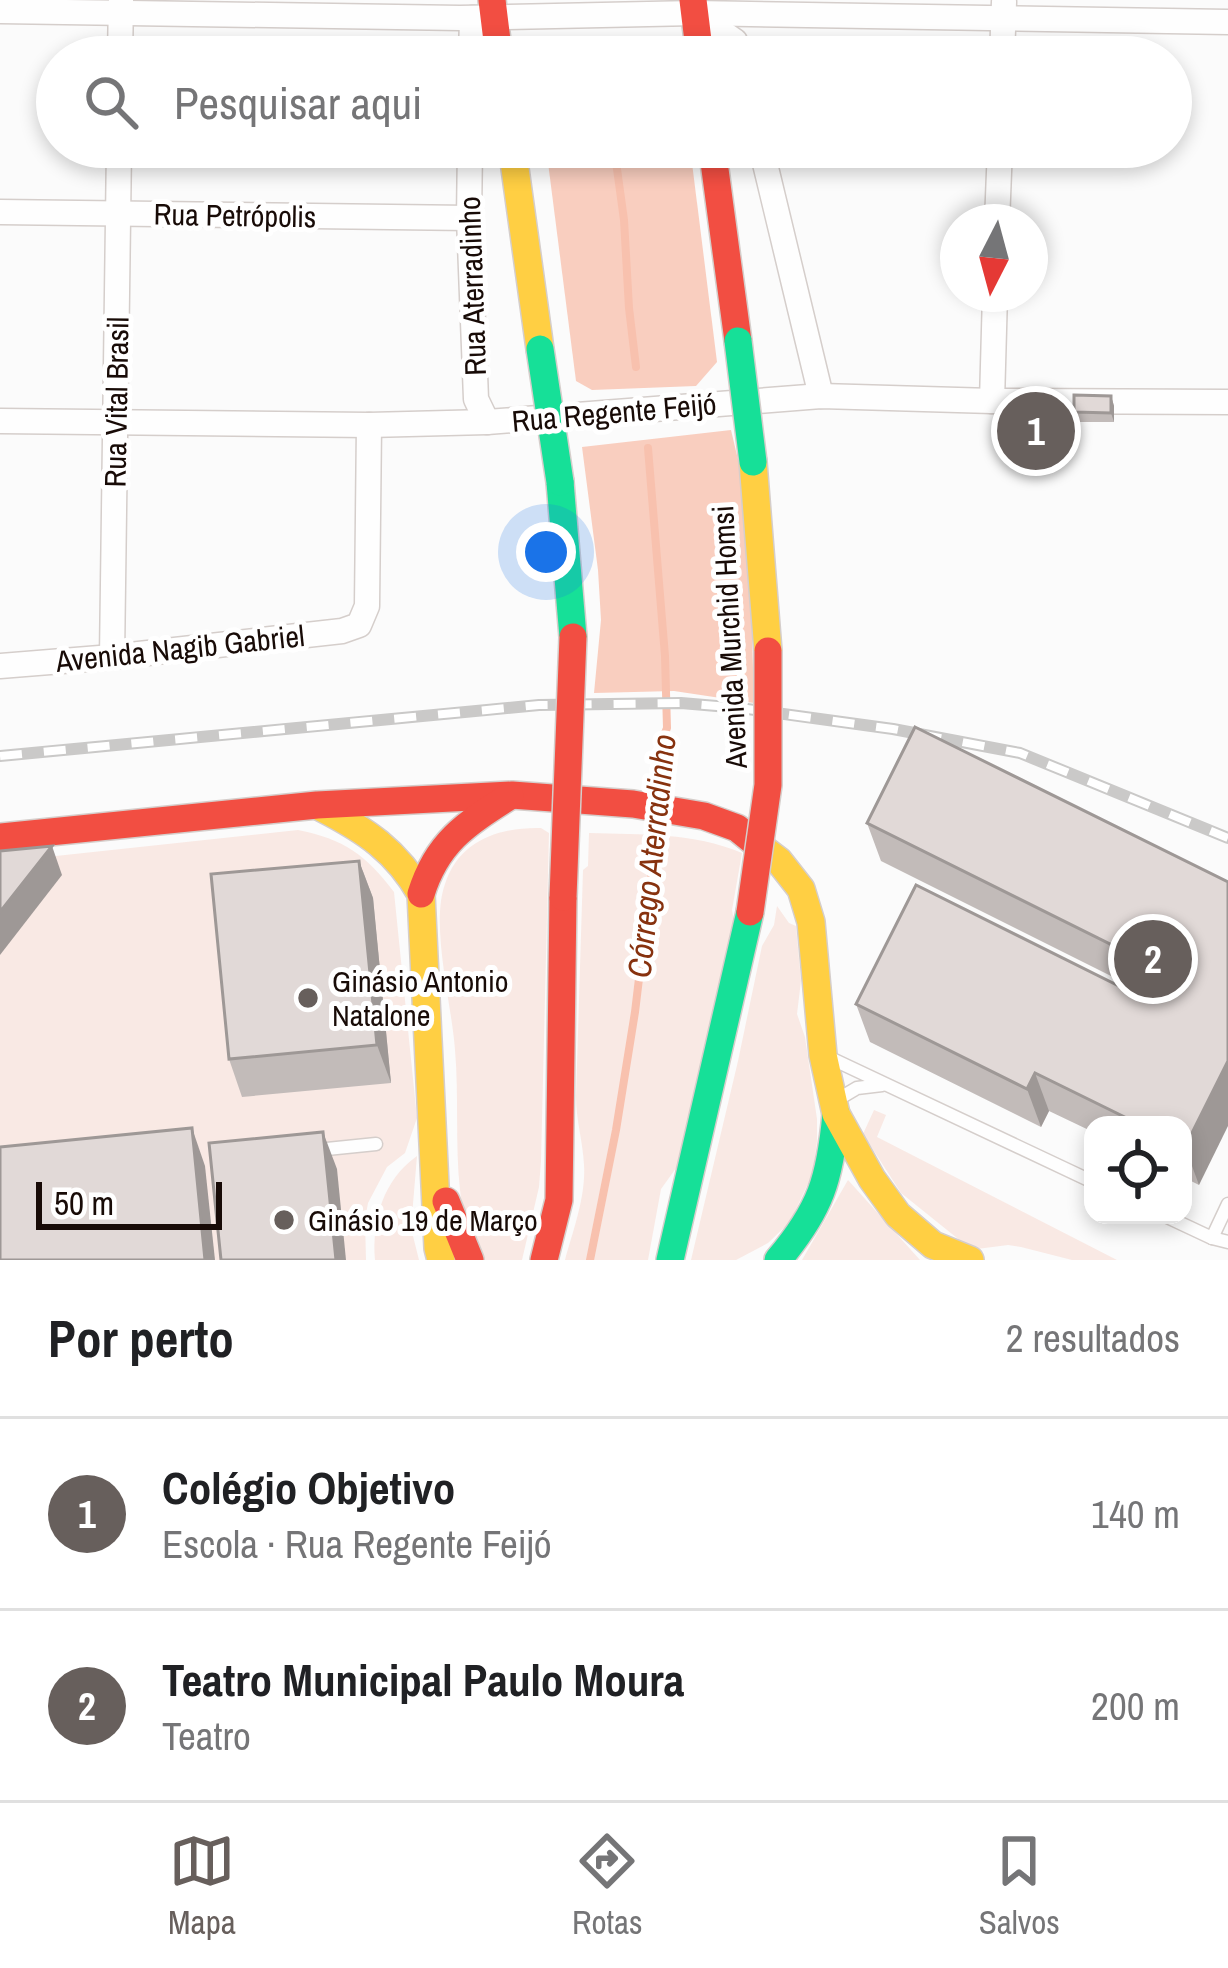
<!DOCTYPE html>
<html lang="pt">
<meta charset="utf-8">
<style>
:root{--surface:#fff;--page:#f6f6f6;--text:#202124;--muted:#757577;--line:#e0e0e0;--accent:#675f5c}
body{margin:0;font-family:"Archivo Narrow",sans-serif;background:var(--page);color:var(--text)}
.controls{position:absolute;right:36px;bottom:36px;display:grid;overflow:hidden;border-radius:24px;box-shadow:0 6px 18px #0003}
.controls button{width:108px;height:108px;display:grid;place-items:center;padding:0;border:0;border-bottom:3px solid var(--line);background:var(--surface);color:var(--text);font:60px sans-serif}
.compass{position:absolute;left:940px;top:204px;width:108px;height:108px;border-radius:50%;background:var(--surface);box-shadow:0 6px 18px #0003;rotate:186deg}
.scale{position:absolute;left:36px;bottom:30px;width:186px;box-sizing:border-box;padding-left:12px;border:6px solid #180b07;border-top:0;font-size:33px;line-height:42px;white-space:nowrap;color:#180b07;-webkit-text-stroke:9px #fff;paint-order:stroke}
.you{position:absolute;left:546px;top:552px;width:42px;height:42px;margin:-30px;border:9px solid #fff;border-radius:50%;background:#1a73e8;box-shadow:0 0 0 18px #1a73e833}
.badge{display:grid;place-items:center;width:78px;height:78px;border-radius:50%;background:var(--accent);color:#fff;font-size:39px;font-weight:700}
.pin{position:absolute;translate:-50% -50%;border:6px solid #fff;box-shadow:0 3px 12px #0006}
.list{margin:0;padding:0;list-style:none}
h2{display:flex;justify-content:space-between;align-items:center;height:156px;margin:0;padding:0 48px;font-size:51px}
h2 small{font-size:39px;font-weight:400;color:var(--muted)}
.list li{display:grid;grid-template-columns:78px 1fr auto;gap:36px;align-items:center;box-sizing:border-box;height:192px;padding:0 48px;border-top:3px solid var(--line)}
.list b{display:block;font-size:45px;white-space:nowrap}
.list p{margin:0;font-size:39px;white-space:nowrap;color:var(--muted)}
.list em{font-size:39px;font-style:normal;color:var(--muted)}
.icon{flex:none;width:66px;height:66px;fill:none;stroke:currentColor;stroke-width:2;stroke-linecap:round;stroke-linejoin:round}
.map{position:relative;flex:none;width:1228px;height:1260px;overflow:hidden}
.search{position:absolute;background:var(--surface);box-shadow:0 6px 18px #0003;left:36px;right:36px;top:36px;height:132px;display:flex;align-items:center;gap:30px;box-sizing:border-box;padding:0 42px;border-radius:66px;color:var(--muted);font-size:45px}
.sheet{height:540px;background:var(--surface)}
nav{display:flex;justify-content:space-around;align-items:center;box-sizing:border-box;height:168px;border-top:3px solid var(--line);background:var(--surface);font-size:33px;color:var(--muted)}
nav a{display:grid;justify-items:center;gap:6px}
nav .on{color:var(--accent)}
.map>svg:first-child{display:block}
.green{fill:#f9e9e4}
.forest{fill:#f9cebf}
.lines{fill:none;stroke-linecap:round;stroke-linejoin:round}
.stream{stroke:#f8c1ae;stroke-width:8}
.lane-casing{stroke:#d5cecb;stroke-width:15}
.street-casing{stroke:#d5cecb;stroke-width:27}
.fast-casing{stroke:#d5cecb;stroke-width:30}
.slow-casing{stroke:#d5cecb;stroke-width:30}
.jam-casing{stroke:#d5cecb;stroke-width:30}
.lane{stroke:#fefefe;stroke-width:12}
.street{stroke:#fefefe;stroke-width:24}
.fast{stroke:#16e098;stroke-width:27}
.slow{stroke:#ffcf43;stroke-width:27}
.jam{stroke:#f24e42;stroke-width:27}
.rail-casing{stroke:#cac9c8;stroke-width:12}
.rail{stroke:#fff;stroke-width:8;stroke-dasharray:22;stroke-linecap:butt}
.fast-bridge-casing{stroke:#d5cecb;stroke-width:30;stroke-linecap:butt}
.jam-bridge-casing{stroke:#d5cecb;stroke-width:30;stroke-linecap:butt}
.fast-bridge{stroke:#16e098;stroke-width:27}
.jam-bridge{stroke:#f24e42;stroke-width:27}
.wall{fill:#c2bbb9}
.shaded-wall{fill:#9e9896}
.building{fill:#e1d9d7;stroke:#9e9896;stroke-width:3}
.poi-dot{fill:#675f5c;stroke:#fff;stroke-width:4.5}
.labels{text-anchor:middle;dominant-baseline:central;stroke-width:10;stroke-linejoin:round;paint-order:stroke}
.street-label{font-size:30px;fill:#180b07;stroke:#fff}
.poi-label{font-size:30px;fill:#180b07;stroke:#fff;text-anchor:start}
.water-label{font-size:33px;font-style:italic;fill:#87320f;stroke:#fff}
</style>
<div class="map">
<svg width="1228" height="1260" viewBox="0 0 1228 1260">
<rect width="100%" height="100%" fill="#fbfbfb"/>
<g class="green">
<path d="M541,828L549,833L541,1161L539,1187L522,1260H483C473,1237 462,1215 460,1190C455,1144 459,1096 455,1050C452,1005 430,925 445,884C459,841 498,827 541,828Z"/>
<path d="M298,830C344,839 366,855 394,892L417,1118L405,1153L387,1167L368,1203L365,1220L366,1260H0V862Z"/>
<path d="M589,833C643,835 692,832 742,853L732,910L734,921L679,1164L661,1189L648,1260H565C573,1231 586,1196 584,1165C583,1142 576,1120 576,1097L583,870L588,866Z"/>
<path d="M777,906L789,923L796,926L801,981L797,1014L805,1037L817,1119V1141L813,1173L790,1222L768,1243L736,1260H691L738,1061L762,946L774,925Z"/>
<path d="M874,1110L886,1115L877,1137L1117,1260H1072L1021,1247L1008,1245L977,1249L962,1242L901,1193L863,1134Z"/>
<path d="M417,1156L411,1228L419,1260H375C372,1220 383,1180 417,1156Z"/>
<path d="M848,1180L920,1260H802Z"/>
</g>
<g class="forest">
<path d="M549,49L666,51L679,57H535Z"/>
<path d="M546,147H690L717,362L696,386L592,390L576,381Z"/>
<path d="M731,430L744,485L751,598L754,703L674,691L594,693L601,620L598,570L582,447Z"/>
</g>
<g class="lines">
<g class="stream">
<path d="M614,147L624,220L629,308L636,367"/>
<path d="M648,448L665,656L667,728L656,755V798"/>
<path d="M590,1260L616,1130L635,1012L655,845V819"/>
</g>
<g class="lane-casing">
<g id="lane">
<path d="M828,1057L1093,1182"/>
<path d="M835,1101L857,1088L882,1085"/>
<path d="M317,1150L376,1144"/>
<path d="M1163,1215L1212,1238L1228,1242"/>
<path d="M1212,1238L1228,1204"/>
</g>
</g>
<g class="street-casing">
<g id="street">
<path d="M0,11L460,18L695,13L1228,22"/>
<path d="M696,14L735,41L739,57"/>
<path d="M120,57L121,0"/>
<path d="M471,57L472,18"/>
<path d="M1002,57L1004,2"/>
<path d="M470,147L469,218L476,399L487,422"/>
<path d="M761,147L821,396"/>
<path d="M0,212L469,218"/>
<path d="M997,222L1000,147"/>
<path d="M992,401L995,294"/>
<path d="M0,421L369,425L487,422L821,396L992,401L1228,402"/>
<path d="M112,657L119,147"/>
<path d="M0,666L112,657L342,631L359,625L367,606L369,425"/>
</g>
</g>
<g class="fast-casing">
<g id="fast">
<path d="M560,482L573,637"/>
<path d="M670,1260L750,912"/>
<path d="M778,1260C821,1209 830,1179 836,1114"/>
</g>
</g>
<g class="slow-casing">
<g id="slow">
<path d="M512,147L540,349"/>
<path d="M753,462L768,651"/>
<path d="M322,808C365,830 397,851 421,894L438,1248L441,1260"/>
<path d="M758,845L779,861L801,889L811,922L823,1055L836,1114L872,1179L898,1215L933,1245L970,1260"/>
</g>
</g>
<g class="jam-casing">
<g id="jam">
<path d="M492,0L499,57"/>
<path d="M693,0L700,57"/>
<path d="M712,147L738,341"/>
<path d="M0,837L317,805L512,795L633,804L704,816L737,828L758,845"/>
<path d="M421,894C437,842 466,824 510,796"/>
<path d="M446,1201L470,1260"/>
<path d="M544,1260L559,1200L563,897"/>
</g>
</g>
<use href="#lane" class="lane"/>
<use href="#street" class="street"/>
<use href="#fast" class="fast"/>
<use href="#slow" class="slow"/>
<use href="#jam" class="jam"/>
<g class="rail-casing">
<path id="rail" d="M0,756L539,705L681,703L740,708L893,729L1020,753L1228,838"/>
</g>
<use href="#rail" class="rail"/>
<g class="fast-bridge-casing">
<g id="fast-bridge">
<path d="M738,341L753,462"/>
<path d="M540,349L560,482"/>
</g>
</g>
<g class="jam-bridge-casing">
<g id="jam-bridge">
<path d="M563,897L573,637"/>
<path d="M750,912L768,785V651"/>
</g>
</g>
<use href="#fast-bridge" class="fast-bridge"/>
<use href="#jam-bridge" class="jam-bridge"/>
</g>
<g class="wall">
<path d="M1111,396L1114,406V422H1077L1074,412Z"/>
<path d="M867,823L1228,882L1199,1185L1183,1177V1125H1093V1132L1049,1111L1041,1127L870,1042L856,1004L1123,988L1125,983L881,861Z"/>
<path d="M359,861L373,898L391,1083L242,1097L229,1059Z"/>
</g>
<g class="shaded-wall">
<path d="M1111,396L1114,406V422L1111,413Z"/>
<path d="M52,846L62,875L0,955V912Z"/>
<path d="M359,861L373,898L391,1083L377,1045Z"/>
<path d="M1228,1061V1126L1199,1185L1185,1147Z"/>
<path d="M1035,1073L1049,1111L1041,1127L1027,1089Z"/>
<path d="M192,1128L205,1166L215,1260H205Z"/>
<path d="M323,1132L337,1169L346,1260H336Z"/>
</g>
<g class="building">
<path d="M1074,395L1111,396V413L1074,412Z"/>
<path d="M915,727L1228,882V1061L1185,1147L1183,1146V1125H1141L1035,1073L1027,1089L856,1004L916,885L1123,988L1138,958L867,823Z"/>
<path d="M52,846L0,912V851Z"/>
<path d="M359,861L377,1045L229,1059L211,874Z"/>
<path d="M192,1128L205,1260H0V1147Z"/>
<path d="M323,1132L336,1260H221L209,1143Z"/>
</g>
<g class="poi-dot">
<circle cx="308" cy="998" r="12"/>
<circle cx="284" cy="1220" r="12"/>
</g>
<g class="labels">
<g class="street-label">
<text transform="translate(235 215) rotate(1)">Rua Petrópolis</text>
<text transform="translate(472 286) rotate(-92)">Rua Aterradinho</text>
<text transform="translate(116 402) rotate(-89)">Rua Vital Brasil</text>
<text transform="translate(614 412) rotate(-5)">Rua Regente Feijó</text>
<text transform="translate(729 637) rotate(-93)">Avenida Murchid Homsi</text>
<text transform="translate(180 648) rotate(-6)">Avenida Nagib Gabriel</text>
</g>
<g class="poi-label">
<text x="332" y="981">Ginásio Antonio<tspan x="332" dy="34">Natalone</tspan></text>
<text x="308" y="1220">Ginásio 19 de Março</text>
</g>
<g class="water-label">
<text transform="translate(651 856) rotate(-84)">Córrego Aterradinho</text>
</g>
</g>
</svg>
<div class="controls">
<button><svg class="icon" aria-label="locate" viewBox="0 0 24 24"><circle cx="12" cy="12" r="6"/><path d="M12 2v4M12 18v4M2 12h4M18 12h4"/></svg></button>
</div>
<svg class="compass" viewBox="-18 -18 36 36"><path d="M0-13l5 13h-10z" fill="#e53935"/><path d="M0 13l5-13h-10z" fill="#757577"/></svg>
<div class="scale">50 m</div>
<div class="you"></div>
<div class="pin badge" style="left:1036px;top:431px">1</div>
<div class="pin badge" style="left:1153px;top:959px">2</div>
<div class="search"><svg class="icon" aria-label="search" viewBox="0 0 24 24"><circle cx="10" cy="10" r="6"/><path d="M15 15l6 6"/></svg>Pesquisar aqui</div>
</div>
<section class="sheet">
<h2>Por perto<small>2 resultados</small></h2>
<ul class="list">
<li><span class="badge">1</span><div><b>Colégio Objetivo</b><p>Escola · Rua Regente Feijó</p></div><em>140 m</em></li>
<li><span class="badge">2</span><div><b>Teatro Municipal Paulo Moura</b><p>Teatro</p></div><em>200 m</em></li>
</ul>
</section>
<nav>
<a class="on"><svg class="icon" aria-label="map" viewBox="0 0 24 24"><path d="M3 6l6-2 6 2 6-2v14l-6 2-6-2-6 2zM9 4v14M15 6v14"/></svg>Mapa</a>
<a><svg class="icon" aria-label="directions" viewBox="0 0 24 24"><path d="M12 3l9 9-9 9-9-9zM9 14v-3h6M13 9l2 2-2 2"/></svg>Rotas</a>
<a><svg class="icon" aria-label="saved" viewBox="0 0 24 24"><path d="M7 4h10v16l-5-4-5 4z"/></svg>Salvos</a>
</nav>
